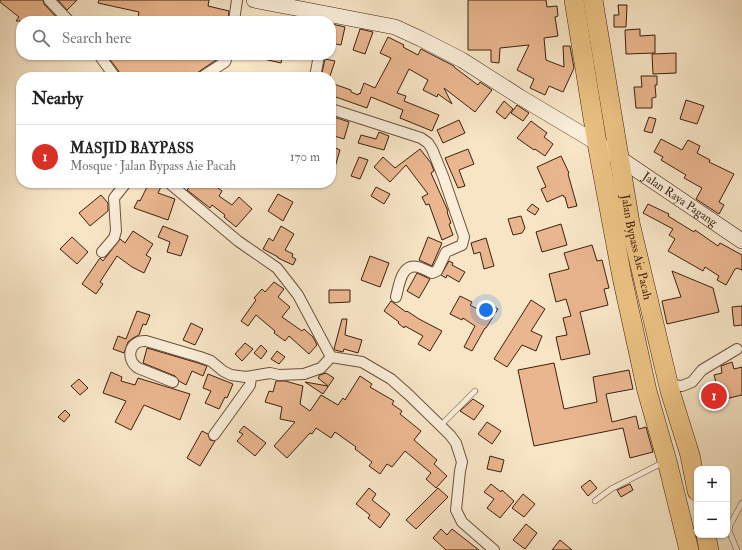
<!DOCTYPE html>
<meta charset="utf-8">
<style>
:root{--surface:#fff;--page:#f6f6f6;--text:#222;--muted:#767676;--line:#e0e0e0;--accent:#d93025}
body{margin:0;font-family:"IM FELL Double Pica",serif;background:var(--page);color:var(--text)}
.controls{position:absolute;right:12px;bottom:12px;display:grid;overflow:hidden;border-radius:8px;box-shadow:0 1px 3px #0004}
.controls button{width:36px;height:36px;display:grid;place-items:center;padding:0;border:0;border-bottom:1px solid var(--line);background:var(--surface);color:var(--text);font:20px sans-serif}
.you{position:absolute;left:486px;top:310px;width:14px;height:14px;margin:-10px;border:3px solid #fff;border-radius:50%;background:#1a73e8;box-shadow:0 0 0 6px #1a73e833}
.badge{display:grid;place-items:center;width:26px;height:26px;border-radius:50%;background:var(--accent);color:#fff;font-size:13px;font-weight:700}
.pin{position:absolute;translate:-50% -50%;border:2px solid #fff;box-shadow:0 1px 4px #0006}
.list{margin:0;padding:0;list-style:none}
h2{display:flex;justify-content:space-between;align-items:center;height:52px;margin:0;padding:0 16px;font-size:17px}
h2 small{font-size:13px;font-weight:400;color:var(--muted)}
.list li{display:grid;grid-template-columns:26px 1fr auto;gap:12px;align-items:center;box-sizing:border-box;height:64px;padding:0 16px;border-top:1px solid var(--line)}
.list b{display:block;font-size:15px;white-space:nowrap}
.list p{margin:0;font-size:13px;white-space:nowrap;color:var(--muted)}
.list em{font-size:13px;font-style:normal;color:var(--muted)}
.icon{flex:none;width:22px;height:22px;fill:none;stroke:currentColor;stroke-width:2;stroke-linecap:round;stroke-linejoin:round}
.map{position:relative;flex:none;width:742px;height:550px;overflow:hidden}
.search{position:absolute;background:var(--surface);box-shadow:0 1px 3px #0004;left:16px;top:16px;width:320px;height:44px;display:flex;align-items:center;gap:10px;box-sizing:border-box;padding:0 14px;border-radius:16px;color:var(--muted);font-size:15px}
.panel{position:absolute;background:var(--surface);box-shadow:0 1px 3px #0004;left:16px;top:72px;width:320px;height:116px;border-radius:16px}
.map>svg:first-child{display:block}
.building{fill:#eab68f;stroke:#3e1f0c}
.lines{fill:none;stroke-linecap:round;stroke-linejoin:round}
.lane-casing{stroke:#6c503a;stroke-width:6}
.street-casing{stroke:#6c503a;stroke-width:12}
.secondary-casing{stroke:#3e1f0c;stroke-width:16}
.highway-casing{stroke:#3e1f0c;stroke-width:20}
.lane{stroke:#faeeda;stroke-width:5}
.street{stroke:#faeeda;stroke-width:10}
.secondary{stroke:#faeeda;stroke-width:15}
.highway{stroke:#ecc283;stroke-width:19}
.labels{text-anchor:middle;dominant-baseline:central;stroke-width:4;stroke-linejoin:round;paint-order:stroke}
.street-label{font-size:12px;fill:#3e1f0c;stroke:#faeeda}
</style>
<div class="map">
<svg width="742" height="550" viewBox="0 0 742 550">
<rect width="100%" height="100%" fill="#f7e5c6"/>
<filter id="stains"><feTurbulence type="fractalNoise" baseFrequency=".005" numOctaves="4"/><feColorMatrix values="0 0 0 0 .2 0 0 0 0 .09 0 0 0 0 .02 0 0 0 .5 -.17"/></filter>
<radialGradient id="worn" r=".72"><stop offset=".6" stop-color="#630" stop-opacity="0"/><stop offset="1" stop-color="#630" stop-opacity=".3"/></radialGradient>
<g class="building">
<path d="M0,0H43L44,4L59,20L58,21H16L19,17L0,2Z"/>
<path d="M58,0H77L67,10Z"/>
<path d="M99,0H209L208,6L229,11L228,21H151L138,17L139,12L98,3Z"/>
<path d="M468,0H546L547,7L557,6L558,16L555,17L558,36L544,38L546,60L564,67L563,46H570L574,68L563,92L549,86L545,95L530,88L534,79L517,70L529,45L500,48L499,63L491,62V50H468Z"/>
<path d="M618,5H627L626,27H614V15H619Z"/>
<path d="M332,24L345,27L341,45L331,43Z"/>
<path d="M360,29L373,32L365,54L353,50Z"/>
<path d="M640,29V36L655,35V53L626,54L625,30Z"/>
<path d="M388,37L404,45L403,47L418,55L421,49L454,66V67L478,85L480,82L492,90L475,112L444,88L452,104L438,94L437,97L423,90L428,80L409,69L397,93L406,96L404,101L439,115L432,131L400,118L403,110L371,97L367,108L333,96L334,94H331V83L351,90V92L358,95L359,93L360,94L364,83L375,88L391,58L380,53Z"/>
<path d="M676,53V73L653,74L652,54Z"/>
<path d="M111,55H219V58L191,77H121L120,73L108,57Z"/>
<path d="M259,55H283L281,63L259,58Z"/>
<path d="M325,59L335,61L330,76L322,73Z"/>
<path d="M641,76H657V85H655L656,97L652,98V108H636L634,87H642Z"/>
<path d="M686,100L704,106L697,124L680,119Z"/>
<path d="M504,101L513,109L505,119L496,112Z"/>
<path d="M517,105L529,113L523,121L511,113Z"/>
<path d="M334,117L349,122L344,139L331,135V128Z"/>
<path d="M649,117L656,119L652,133L644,131Z"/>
<path d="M459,120L465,133L443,143L437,130Z"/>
<path d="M531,121L547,133L544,137L553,144L545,156L535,149L534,150L517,138Z"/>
<path d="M379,132L389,136L384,150L358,143L361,135L376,139Z"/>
<path d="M661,139L682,150L688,140L700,146L697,153L710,160L709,162L734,174L719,202L724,205L719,214L696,199L702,188L684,178L686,175L661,160L663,157L654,152Z"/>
<path d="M331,146L340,150L333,174H331Z"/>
<path d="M420,149L431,163L434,171L431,173L448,211L447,212L451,223L449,224L453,235L442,240L429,204L426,205L422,197L428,194L406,165L390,182L374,167L383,157L395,168Z"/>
<path d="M468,149L474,164L459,170L465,186L458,188L445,158Z"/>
<path d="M561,156L569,173L568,174L577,206L568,208L565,197H564L563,195L547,202L541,189L546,187L537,167Z"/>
<path d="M359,157L368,160L360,179L351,176Z"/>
<path d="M149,183H158L162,185L158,193L175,199L168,220L134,208L138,200L140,201Z"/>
<path d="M193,183H211L222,191L219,196L232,205L239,197L252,209L236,227L224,217L225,215L212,205L210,208L187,190Z"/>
<path d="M376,187L390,194L384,204L371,196Z"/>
<path d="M278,194L293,202L283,221L268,211Z"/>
<path d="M101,195L108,203V211L90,226L79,213Z"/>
<path d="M532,204L539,209L535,215L527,210Z"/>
<path d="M648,204L669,214L668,216L694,232L695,230L718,246L720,243L742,255V270L737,268L736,269H735L726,285L717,280L719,276L705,267L703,271L668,251L675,239L669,235L673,229L643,213Z"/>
<path d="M521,216L525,228L522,233L513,235L508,219Z"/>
<path d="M561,224L567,245L542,252L536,232Z"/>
<path d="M163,226L188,236L181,256L167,252L170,242L158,237Z"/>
<path d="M281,226L294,234L285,250L293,254L292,257L296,259L293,265L278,258V257L263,249L269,238L273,241Z"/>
<path d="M133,231L153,244L146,255L151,258L144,273L132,267L117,256L100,282L103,284L96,294L82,284L100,258L103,261L120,239L125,243Z"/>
<path d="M72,237L88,252L77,264L60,249Z"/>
<path d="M428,237L442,243L432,266L419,260Z"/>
<path d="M486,238L494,266L484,269L480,252L474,254L471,243Z"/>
<path d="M592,245L597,261L602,260L609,288L604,289L608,305L580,312L590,354L561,360L556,337L567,335L563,318L571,316L566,299L556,302L549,274L569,269L564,253Z"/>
<path d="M370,256L389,263L380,287L361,280Z"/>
<path d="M449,261L453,263L452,265L465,272L459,282L447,275L446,278L441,275Z"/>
<path d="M672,271L713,288L719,312L667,324L662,301L681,297Z"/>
<path d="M417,273L430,279L419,298L407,291Z"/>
<path d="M274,282L284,289L278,297L290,307L282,317L302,331L304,329L313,337L317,345L309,354L289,336L285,341L274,333L275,331L256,315L248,326L241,321L256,300L254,298L262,289L265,292Z"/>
<path d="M329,290H350V302L329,303Z"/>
<path d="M460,296L472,302L470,305L483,312L489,303L498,309L486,328H485L472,351L464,347L475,326L463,318L462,320L450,314Z"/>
<path d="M531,300L545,309L531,331L542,336L536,351L522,345L507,367L494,359Z"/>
<path d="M391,301L406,312L407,311L419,319L442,331L430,351L418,344L423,336L405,326L404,328L398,323L399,322L384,311Z"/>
<path d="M742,306V325L734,326L732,307Z"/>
<path d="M137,311L150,315L146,325L143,324L139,335L133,338L128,342L124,353L113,349L118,336L126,339Z"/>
<path d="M342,319H347L345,335L362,340L358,353L344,349L343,352L335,350L334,349Z"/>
<path d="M191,323L203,329L195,345L183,340Z"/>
<path d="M245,343L253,349L242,361L235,354Z"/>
<path d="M261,345L267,351L261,359L254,353Z"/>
<path d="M147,348L198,363L207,366L203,376L192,371L186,385L179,381L175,376L143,363Z"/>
<path d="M277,351L285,357L279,364L271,359Z"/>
<path d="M732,362L734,369L742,367V395L721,400L714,375L722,373L721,366Z"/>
<path d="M554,363L564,409L597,402L593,377L629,370L633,389L606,394L612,422L636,416L639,429L646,427L653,452L630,458L623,428L534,446L518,370Z"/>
<path d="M111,372L122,377L121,381L135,385L138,378L190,394L180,420L144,405L131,430L115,422L126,401L103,393Z"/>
<path d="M326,373L334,378L323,394L305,382L328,386L318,378L320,375Z"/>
<path d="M208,374L233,384L227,398L225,397L219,409L205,403L211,391L203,388Z"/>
<path d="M360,376L372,384L370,387L394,401L392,404L402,411L400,414L421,431L414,440L437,460L434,464L447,476L436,488L426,479L431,473L405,451L392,467L387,464L380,474L369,466L372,462L355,449L356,447L335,432L331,438L316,428L312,434L310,433L287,458L274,446L295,422L280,419L282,407L265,402L269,391L273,392L276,381H285L303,386L300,404L310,411L321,395L338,405L343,398L345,400Z"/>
<path d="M79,379L88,388L80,395L71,386Z"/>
<path d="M473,399L484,406L474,420L460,411Z"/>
<path d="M65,410L70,415L64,422L58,417Z"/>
<path d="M487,422L501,431L492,444L478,434Z"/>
<path d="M244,426L266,443L255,456L237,441L243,434L239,432Z"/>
<path d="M202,431L208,434L210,440L215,441L200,466L187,458Z"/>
<path d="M490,456L504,460L501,472L487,469Z"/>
<path d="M590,480L597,488L588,496L581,487Z"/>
<path d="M491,484L501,492L502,490L514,501L500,518L487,508L494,499L484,492Z"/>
<path d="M630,484L633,490L621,497L617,490Z"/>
<path d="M369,488L376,494L372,500L390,514L380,528L368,518L370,515L356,504Z"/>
<path d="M438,488L448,497L416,529L406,520Z"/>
<path d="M523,494L535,504L524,517L512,508Z"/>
<path d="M526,524L537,533L525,549L513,540Z"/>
<path d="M441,529L447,535L452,529L479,550H446L433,538Z"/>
<path d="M560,540L572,550H552Z"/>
</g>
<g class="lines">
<g class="lane-casing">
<g id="lane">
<path d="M440,426L475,391"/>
<path d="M595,501L611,489L664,462"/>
<path d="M737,550L729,531L730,525L742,503"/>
</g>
</g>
<g class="street-casing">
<g id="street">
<path d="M49,0L69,21"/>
<path d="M234,21L237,0"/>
<path d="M99,55L115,77"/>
<path d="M202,77L225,62L228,55"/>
<path d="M315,77L319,55"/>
<path d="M331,109L421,138L428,143L432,149L443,176L464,237L462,245L446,252L437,271L432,273C428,271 422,268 418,267C401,263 399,286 396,297"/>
<path d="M169,183L238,241L277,268L298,295L331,357L362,362L391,379L409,395L450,435L456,443L462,462L460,471L456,510L462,522L494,550"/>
<path d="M102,252L114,238L116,231L114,198L126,183"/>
<path d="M173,382L138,368C125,359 129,340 146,341L200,357L211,361L223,371L231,375L246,377L270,373L279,375L304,374L321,368L331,357"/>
<path d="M670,391L671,385L682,386L692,382L702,370L737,349"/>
<path d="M214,435L250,385L251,377"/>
</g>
</g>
<g class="secondary-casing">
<g id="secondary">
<path id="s1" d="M254,0L395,27L421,39L462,60L520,97L597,143L742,241"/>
</g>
</g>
<g class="highway-casing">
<g id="highway">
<path d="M574,0L597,143L622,277L647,391L667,461L689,550"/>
<path id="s2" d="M593,0L630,223L670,391L690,455L697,491"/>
<path d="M706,535L709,550"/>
</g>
</g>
<use href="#lane" class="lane"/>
<use href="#street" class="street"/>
<use href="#secondary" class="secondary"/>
<use href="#highway" class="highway"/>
</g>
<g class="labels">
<g class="street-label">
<text stroke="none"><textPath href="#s1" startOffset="477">Jalan Raya Pagang</textPath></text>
<text stroke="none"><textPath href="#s2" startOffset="251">Jalan Bypass Aie Pacah</textPath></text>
</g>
</g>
<rect width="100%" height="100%" filter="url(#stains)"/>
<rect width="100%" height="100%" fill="url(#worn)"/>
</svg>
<div class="controls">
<button>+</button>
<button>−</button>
</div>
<div class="you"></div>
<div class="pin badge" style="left:714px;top:396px">1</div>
<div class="search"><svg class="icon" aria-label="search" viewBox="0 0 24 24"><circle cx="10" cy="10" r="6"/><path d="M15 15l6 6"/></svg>Search here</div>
<section class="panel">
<h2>Nearby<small></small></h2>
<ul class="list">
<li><span class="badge">1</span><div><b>MASJID BAYPASS</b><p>Mosque · Jalan Bypass Aie Pacah</p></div><em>170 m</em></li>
</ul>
</section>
</div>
